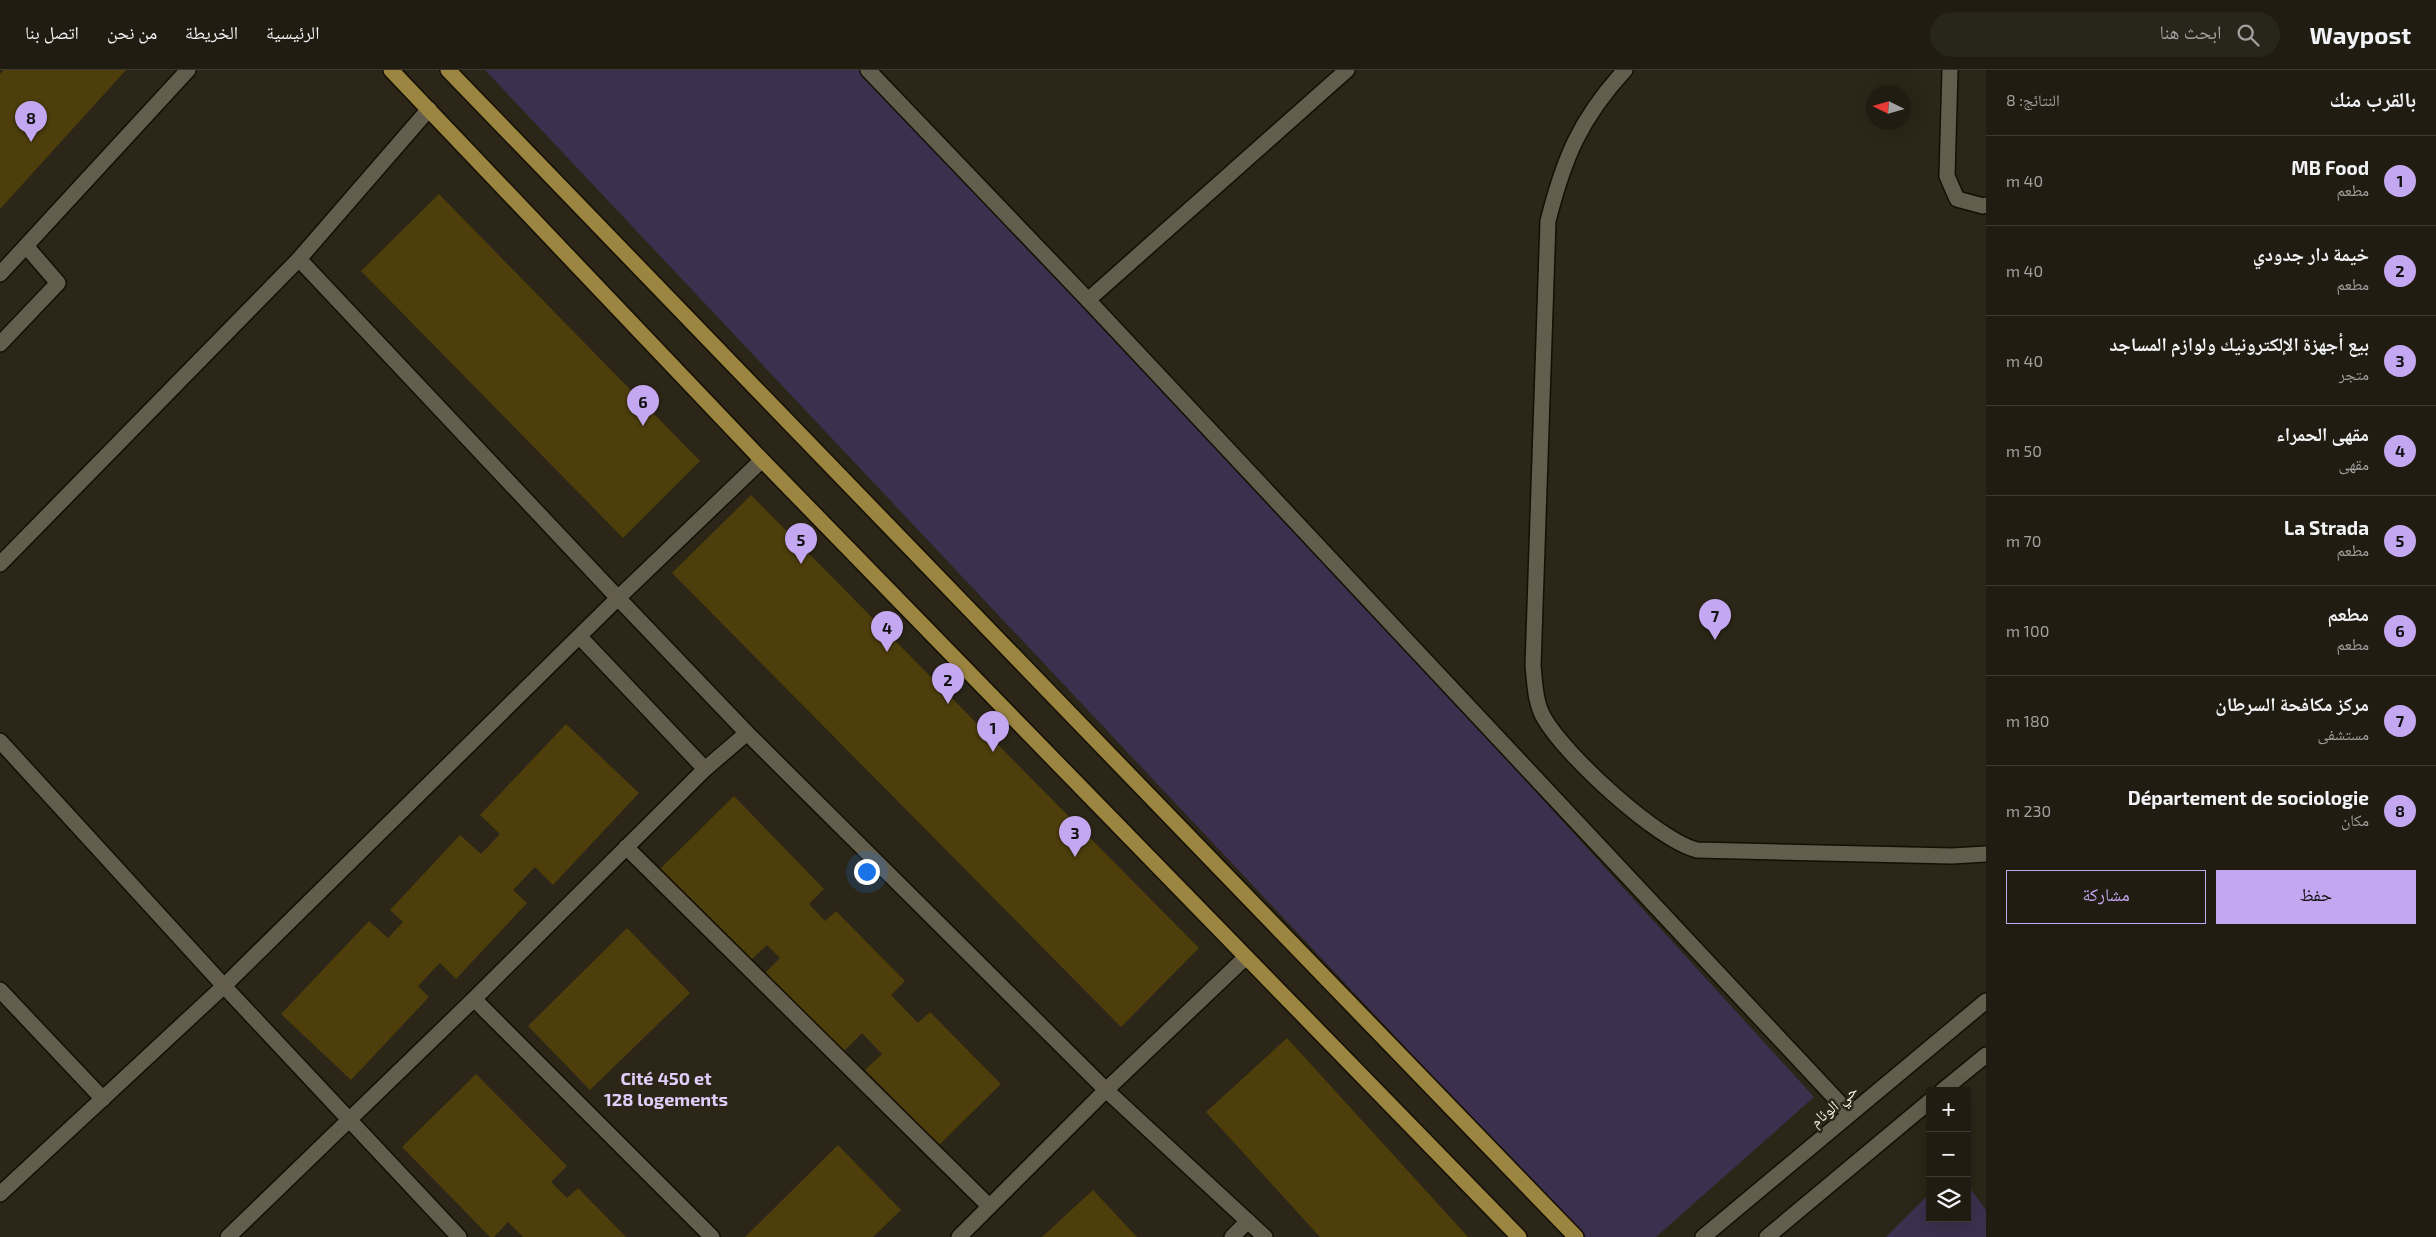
<!DOCTYPE html>
<html lang="ar">
<meta charset="utf-8">
<style>
:root{--surface:#201c11;--page:#28251a;--text:#f1f3f6;--muted:#a2a19f;--line:#3d3a31;--accent:#c4a7f1}
body{margin:0;font-family:"Exo 2","Noto Naskh Arabic",sans-serif;background:var(--page);color:var(--text);direction:rtl}
.controls{position:absolute;right:15px;bottom:15px;display:grid;overflow:hidden;border-radius:0px;box-shadow:0 5px 20px #0002}
.controls button{width:45px;height:45px;display:grid;place-items:center;padding:0;border:0;border-bottom:1px solid var(--line);background:var(--surface);color:var(--text);font:25px sans-serif}
.compass{position:absolute;left:1866px;top:15px;width:45px;height:45px;border-radius:50%;background:var(--surface);box-shadow:0 5px 20px #0002;rotate:275deg}
.you{position:absolute;left:866px;top:801px;width:18px;height:18px;margin:-12px;border:4px solid #fff;border-radius:50%;background:#1a73e8;box-shadow:0 0 0 8px #1a73e833}
.badge{display:grid;place-items:center;width:32px;height:32px;border-radius:50%;background:var(--accent);color:#111;font-size:16px;font-weight:700}
.pin{position:absolute;translate:-50% -41px;filter:drop-shadow(0 1px 2px #0008)}
.pin::after{content:'';position:absolute;top:26px;width:18px;height:15px;background:inherit;clip-path:polygon(0 0,100% 0,50% 100%)}
.list{margin:0;padding:0;list-style:none}
h2{display:flex;justify-content:space-between;align-items:center;height:65px;margin:0;padding:0 20px;font-size:21px}
h2 small{font-size:16px;font-weight:400;color:var(--muted)}
.list li{display:grid;grid-template-columns:32px 1fr auto;gap:15px;align-items:center;box-sizing:border-box;height:90px;padding:0 20px;border-top:1px solid var(--line)}
.list b{display:block;font-size:19px;white-space:nowrap}
.list p{margin:0;font-size:16px;white-space:nowrap;color:var(--muted)}
.list em{font-size:16px;font-style:normal;color:var(--muted)}
.actions{display:flex;gap:10px;padding:15px 20px}
.actions a{flex:1;padding:11px 0;border:1px solid var(--accent);border-radius:0px;text-align:center;font-size:18px;color:var(--accent)}
.actions .main{background:var(--accent);color:#111}
.icon{flex:none;width:28px;height:28px;fill:none;stroke:currentColor;stroke-width:2;stroke-linecap:round;stroke-linejoin:round}
.map{position:relative;flex:none;width:1986px;height:1167px;overflow:hidden;direction:ltr}
header{display:flex;align-items:center;gap:30px;box-sizing:border-box;height:70px;padding:0 25px;background:var(--surface);border-bottom:1px solid var(--line)}
header strong{font-size:24px}
nav{display:flex;gap:28px;margin-inline-start:auto;font-size:18px}
.search{width:350px;height:45px;background:var(--page);display:flex;align-items:center;gap:12px;box-sizing:border-box;padding:0 18px;border-radius:28px;color:var(--muted);font-size:19px}
main{display:flex}
aside{flex:1;background:var(--surface)}
.map>svg:first-child{display:block}
.green{fill:#3c304e}
.building{fill:#4d3e0c}
.lines{fill:none;stroke-linecap:round;stroke-linejoin:round}
.minor-casing{stroke:#130f03;stroke-width:18}
.major-casing{stroke:#130f03;stroke-width:18}
.minor{stroke:#635d4d;stroke-width:15}
.major{stroke:#9b8540;stroke-width:15}
.labels{text-anchor:middle;dominant-baseline:central;stroke-width:5;stroke-linejoin:round;paint-order:stroke}
.street-label{font-size:16px;fill:#f4f1e7;stroke:#2b2617}
.neighbourhood-label{font-size:18px;font-weight:bold;fill:#decef9;stroke:#2b2617}
</style>
<header>
<strong>Waypost</strong>
<div class="search"><svg class="icon" aria-label="search" viewBox="0 0 24 24"><circle cx="10" cy="10" r="6"/><path d="M15 15l6 6"/></svg>ابحث هنا</div>
<nav><a>الرئيسية</a><a>الخريطة</a><a>من نحن</a><a>اتصل بنا</a></nav>
</header>
<main>
<aside>
<h2>بالقرب منك<small>النتائج: 8</small></h2>
<ul class="list">
<li><span class="badge">1</span><div><b>MB Food</b><p>مطعم</p></div><em>40 m</em></li>
<li><span class="badge">2</span><div><b>خيمة دار جدودي</b><p>مطعم</p></div><em>40 m</em></li>
<li><span class="badge">3</span><div><b>بيع أجهزة الإلكترونيك ولوازم المساجد</b><p>متجر</p></div><em>40 m</em></li>
<li><span class="badge">4</span><div><b>مقهى الحمراء</b><p>مقهى</p></div><em>50 m</em></li>
<li><span class="badge">5</span><div><b>La Strada</b><p>مطعم</p></div><em>70 m</em></li>
<li><span class="badge">6</span><div><b>مطعم</b><p>مطعم</p></div><em>100 m</em></li>
<li><span class="badge">7</span><div><b>مركز مكافحة السرطان</b><p>مستشفى</p></div><em>180 m</em></li>
<li><span class="badge">8</span><div><b>Département de sociologie</b><p>مكان</p></div><em>230 m</em></li>
</ul>
<div class="actions"><a class="main">حفظ</a><a>مشاركة</a></div>
</aside>
<div class="map">
<svg width="1986" height="1167" viewBox="0 0 1986 1167">
<rect width="100%" height="100%" fill="#2b2617"/>
<g class="green">
<path d="M485,0H878L1814,1027L1656,1167H1584Z"/>
<path d="M1969,1117L1986,1140V1167H1886L1928,1125L1930,1148H1967Z"/>
</g>
<g class="building">
<path d="M4,0H126L0,139V4Z"/>
<path d="M439,124L700,391L623,468L361,201Z"/>
<path d="M751,425L1199,878L1121,957L672,503Z"/>
<path d="M566,654L639,723L553,815L535,797L513,820L527,833L456,909L440,893L418,916L429,927L351,1010L281,944L369,851L388,868L403,852L390,840L460,765L481,784L500,764L480,745Z"/>
<path d="M734,726L824,819L809,834L825,851L836,841L905,911L891,925L918,953L930,942L1001,1014L939,1075L865,1000L882,984L862,963L843,982L765,903L780,888L767,875L750,891L660,799Z"/>
<path d="M627,858L690,923L590,1020L528,956Z"/>
<path d="M1287,968L1468,1167H1320L1206,1042Z"/>
<path d="M476,1004L567,1096L551,1112L567,1128L578,1118L626,1167H523L508,1152L494,1167H490L402,1077Z"/>
<path d="M838,1075L901,1140L873,1167H745Z"/>
<path d="M1093,1120L1137,1167H1042Z"/>
</g>
<g class="lines">
<g class="minor-casing">
<g id="minor">
<path d="M868,0L1088,230L1849,1043"/>
<path d="M1625,0C1580,49 1564,88 1548,151L1533,596C1535,614 1535,632 1544,648C1565,685 1657,770 1697,780L1952,786L1986,784"/>
<path d="M1950,0L1947,106L1957,129L1983,136L1986,135"/>
<path d="M299,189L618,528L762,390"/>
<path d="M0,204L188,0"/>
<path d="M1088,230L1347,0"/>
<path d="M0,274L58,213L26,176"/>
<path d="M0,494L299,189L429,39"/>
<path d="M580,567L705,699"/>
<path d="M0,671L224,916L459,1167"/>
<path d="M626,777L989,1136"/>
<path d="M0,920L103,1029"/>
<path d="M474,929L712,1167"/>
<path d="M1942,1021L1986,985"/>
<path d="M0,1124L224,916L618,528L747,663L1106,1020L1246,887"/>
<path d="M228,1167L474,929L705,699L747,663"/>
<path d="M959,1167L1106,1020L1265,1167"/>
<path d="M1232,1167L1248,1151"/>
<path d="M1703,1167L1986,931"/>
<path d="M1767,1167L1930,1031"/>
</g>
</g>
<g class="major-casing">
<g id="major">
<path d="M391,0L762,390L1519,1167"/>
<path d="M448,0L1576,1167"/>
</g>
</g>
<use href="#minor" class="minor"/>
<use href="#major" class="major"/>
</g>
<g class="labels">
<g class="street-label">
<text transform="translate(1833 1035) rotate(-40)">حي الوئام</text>
</g>
<g class="neighbourhood-label">
<text x="666" y="1008">Cité 450 et<tspan x="666" dy="21">128 logements</tspan></text>
</g>
</g>
</svg>
<div class="controls">
<button>+</button>
<button>−</button>
<button><svg class="icon" aria-label="layers" viewBox="0 0 24 24"><path d="M12 4l9 5-9 5-9-5zM3 14l9 5 9-5"/></svg></button>
</div>
<svg class="compass" viewBox="-18 -18 36 36"><path d="M0-13l5 13h-10z" fill="#e53935"/><path d="M0 13l5-13h-10z" fill="#a2a19f"/></svg>
<div class="you"></div>
<div class="pin badge" style="left:993px;top:682px">1</div>
<div class="pin badge" style="left:948px;top:634px">2</div>
<div class="pin badge" style="left:1075px;top:787px">3</div>
<div class="pin badge" style="left:887px;top:582px">4</div>
<div class="pin badge" style="left:801px;top:494px">5</div>
<div class="pin badge" style="left:643px;top:356px">6</div>
<div class="pin badge" style="left:1715px;top:570px">7</div>
<div class="pin badge" style="left:31px;top:72px">8</div>
</div>
</main>
